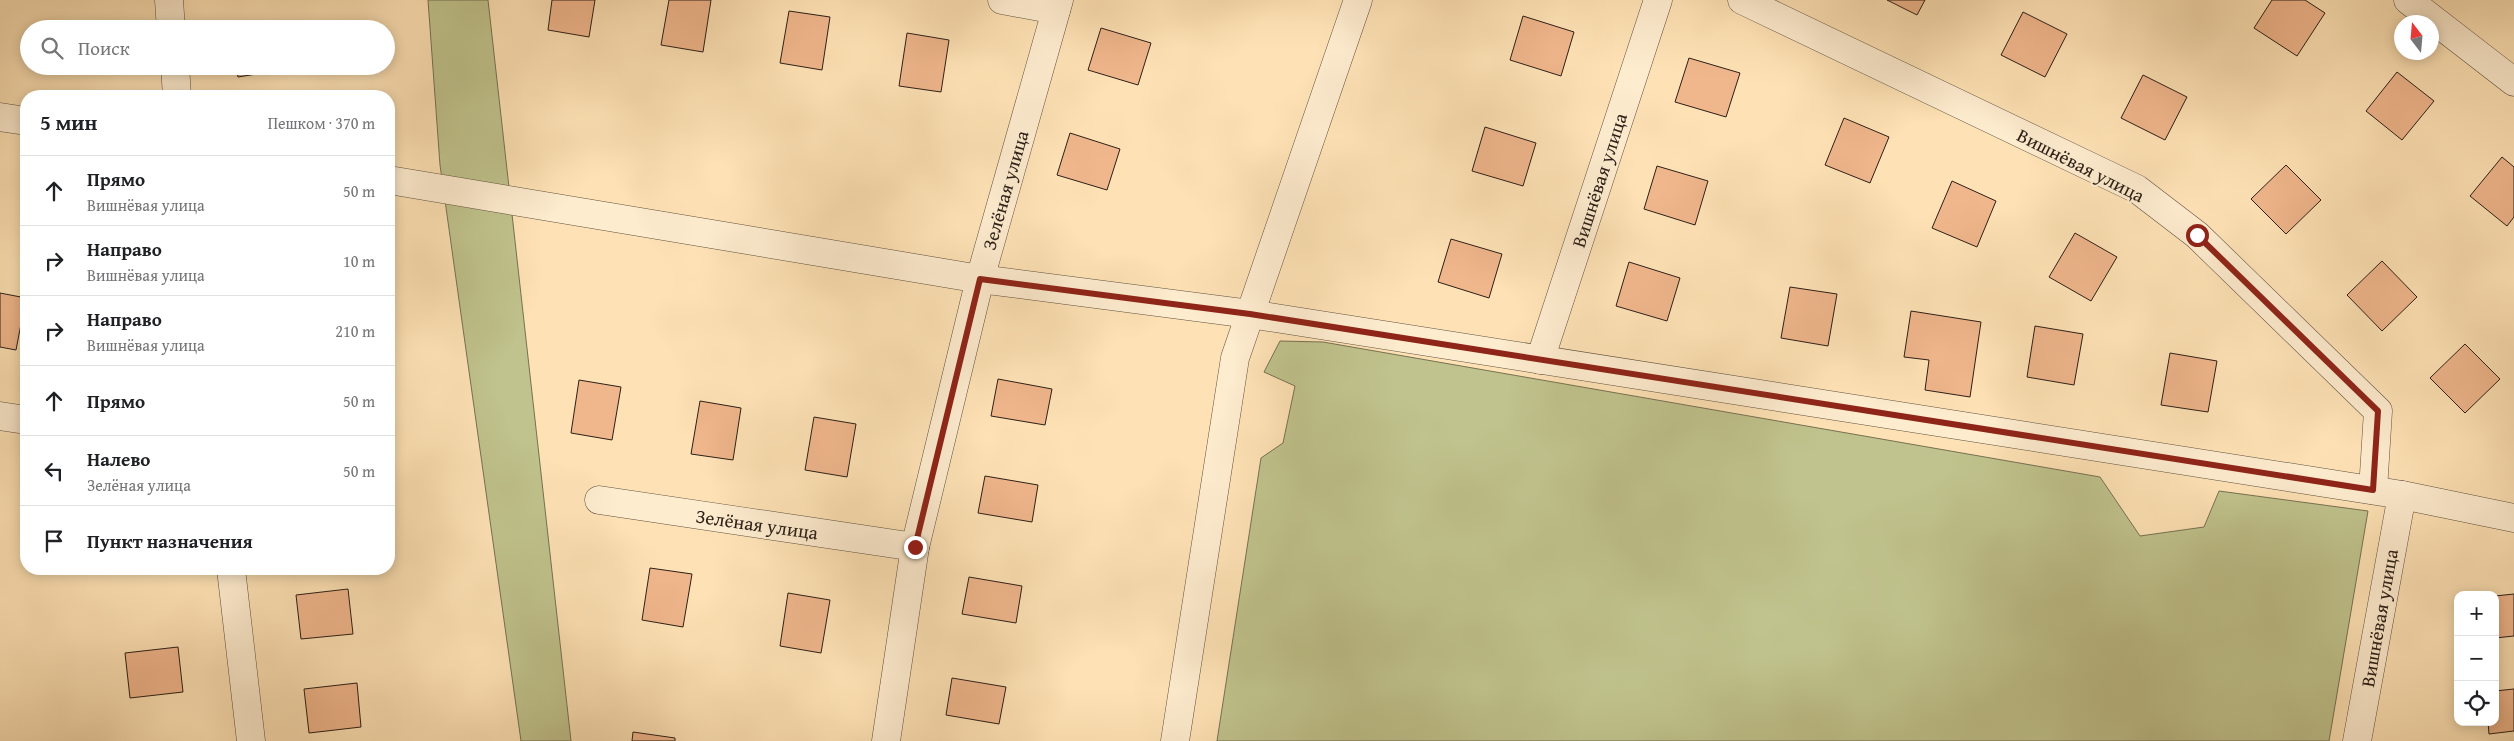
<!DOCTYPE html>
<html lang="ru">
<meta charset="utf-8">
<style>
:root{--surface:#fff;--page:#f2f2f2;--text:#202124;--muted:#757577;--line:#e0e0e0}
body{margin:0;font-family:"Gentium Book Plus",serif;background:var(--page);color:var(--text)}
.controls{position:absolute;right:15px;bottom:15px;display:grid;overflow:hidden;border-radius:10px;box-shadow:0 2px 12px #0003}
.controls button{width:45px;height:45px;display:grid;place-items:center;padding:0;border:0;border-bottom:1px solid var(--line);background:var(--surface);color:var(--text);font:25px sans-serif}
.compass{position:absolute;left:2394px;top:15px;width:45px;height:45px;border-radius:50%;background:var(--surface);box-shadow:0 2px 12px #0003;rotate:344deg}
.stop{position:absolute;width:15px;height:15px;margin:-11px;border:4px solid #8f2418;border-radius:50%;background:#fff}
.stop.end{background:#8f2418;border-color:#fff;box-shadow:0 1px 5px #0008}
.list{margin:0;padding:0;list-style:none}
h2{display:flex;justify-content:space-between;align-items:center;height:65px;margin:0;padding:0 20px;font-size:21px}
h2 small{font-size:16px;font-weight:400;color:var(--muted)}
.list li{display:grid;grid-template-columns:32px 1fr auto;gap:15px;align-items:center;box-sizing:border-box;height:70px;padding:0 20px;border-top:1px solid var(--line)}
.list b{display:block;font-size:19px;white-space:nowrap}
.list p{margin:0;font-size:16px;white-space:nowrap;color:var(--muted)}
.list em{font-size:16px;font-style:normal;color:var(--muted)}
.icon{flex:none;width:28px;height:28px;fill:none;stroke:currentColor;stroke-width:2;stroke-linecap:round;stroke-linejoin:round}
.map{position:relative;flex:none;width:2514px;height:741px;overflow:hidden}
.search{position:absolute;background:var(--surface);box-shadow:0 2px 12px #0003;left:20px;top:20px;width:375px;height:55px;display:flex;align-items:center;gap:12px;box-sizing:border-box;padding:0 18px;border-radius:28px;color:var(--muted);font-size:19px}
.panel{position:absolute;background:var(--surface);box-shadow:0 2px 12px #0003;left:20px;top:90px;width:375px;height:485px;border-radius:20px}
.map>svg:first-child{display:block}
.green{fill:#c0c38d;stroke:#767152}
.building{fill:#f0b68c;stroke:#2b1f18}
.lines{fill:none;stroke-linecap:round;stroke-linejoin:round}
.minor-casing{stroke:#60503f;stroke-width:29}
.minor{stroke:#feeccf;stroke-width:28}
.route{stroke:#8f2418;stroke-width:6}
.labels{text-anchor:middle;dominant-baseline:central;stroke-width:4;stroke-linejoin:round;paint-order:stroke}
.street-label{font-size:19px;fill:#2b1f18;stroke:#feeccf}
</style>
<div class="map">
<svg width="2514" height="741" viewBox="0 0 2514 741">
<rect width="100%" height="100%" fill="#fee2b5"/>
<filter id="stains"><feTurbulence type="fractalNoise" baseFrequency=".004" numOctaves="4"/><feColorMatrix values="0 0 0 0 .2 0 0 0 0 .09 0 0 0 0 .02 0 0 0 .5 -.17"/></filter>
<radialGradient id="worn" r=".72"><stop offset=".6" stop-color="#630" stop-opacity="0"/><stop offset="1" stop-color="#630" stop-opacity=".3"/></radialGradient>
<g class="green">
<path d="M428,0H488L571,741H521L440,165Z"/>
<path d="M1280,341L1323,342L2100,477L2140,536L2204,527L2219,491L2368,511L2329,741H1217L1261,458L1283,443L1295,386L1264,372Z"/>
</g>
<g class="building">
<path d="M552,0H595L589,37L548,30Z"/>
<path d="M669,0H711L703,52L661,45Z"/>
<path d="M1887,0H1925L1917,15Z"/>
<path d="M2272,0H2305L2325,13L2297,56L2254,28Z"/>
<path d="M789,11L830,17L822,70L780,63Z"/>
<path d="M2023,12L2067,34L2045,77L2001,55Z"/>
<path d="M1523,16L1574,32L1561,76L1510,60Z"/>
<path d="M280,21L281,29H231Z"/>
<path d="M1101,28L1151,43L1138,85L1088,70Z"/>
<path d="M907,33L949,40L941,92L899,86Z"/>
<path d="M1689,58L1740,73L1726,117L1675,102Z"/>
<path d="M236,66H287L288,69L238,77Z"/>
<path d="M2397,72L2434,101L2402,140L2366,111Z"/>
<path d="M2143,75L2187,97L2165,140L2121,118Z"/>
<path d="M1844,118L1889,137L1870,183L1825,165Z"/>
<path d="M1485,127L1536,143L1523,186L1472,171Z"/>
<path d="M1070,133L1120,149L1107,190L1057,175Z"/>
<path d="M2502,157L2514,167V217L2507,226L2470,196Z"/>
<path d="M2286,165L2321,200L2286,234L2251,199Z"/>
<path d="M1657,166L1708,181L1695,225L1644,209Z"/>
<path d="M1952,181L1996,201L1977,247L1932,228Z"/>
<path d="M2075,233L2117,257L2091,301L2049,277Z"/>
<path d="M1451,239L1502,254L1489,298L1438,282Z"/>
<path d="M2382,261L2417,297L2382,331L2347,295Z"/>
<path d="M1629,262L1680,278L1667,321L1616,306Z"/>
<path d="M1790,287L1837,294L1828,346L1781,338Z"/>
<path d="M0,293L26,298L16,350L0,347Z"/>
<path d="M1911,311L1981,322L1970,397L1925,390L1929,360L1904,357Z"/>
<path d="M2035,326L2083,334L2074,385L2027,377Z"/>
<path d="M2465,344L2500,379L2465,413L2430,378Z"/>
<path d="M2170,353L2217,361L2208,412L2161,405Z"/>
<path d="M998,379L1052,389L1045,425L991,416Z"/>
<path d="M579,380L621,387L612,440L571,433Z"/>
<path d="M700,401L741,408L733,460L691,454Z"/>
<path d="M814,417L856,424L847,477L805,470Z"/>
<path d="M985,476L1038,485L1032,522L978,513Z"/>
<path d="M650,568L692,574L683,627L642,620Z"/>
<path d="M969,577L1022,586L1016,623L962,614Z"/>
<path d="M348,589L353,634L301,639L296,595Z"/>
<path d="M788,593L830,600L821,653L780,646Z"/>
<path d="M2514,594V636L2495,638V596Z"/>
<path d="M178,647L183,692L130,698L125,653Z"/>
<path d="M952,678L1006,687L999,724L946,715Z"/>
<path d="M357,683L361,727L309,733L304,689Z"/>
<path d="M2514,689V731L2489,734L2488,722H2495V691Z"/>
<path d="M633,732L675,738V741H632Z"/>
</g>
<g class="lines">
<g class="minor-casing">
<g id="minor">
<path d="M169,0L171,29"/>
<path d="M1002,0L1056,10"/>
<path d="M1742,0L2137,189L2197,235L2378,411L2373,490"/>
<path d="M2408,0L2514,82"/>
<path d="M175,66L177,96"/>
<path d="M0,117L26,121"/>
<path d="M389,180L980,279L1250,314L2402,495L2357,741"/>
<path d="M1540,360L1658,0"/>
<path d="M0,416L26,420"/>
<path d="M2402,495L2514,518"/>
<path d="M599,500L915,547"/>
<path d="M231,569L251,741"/>
<path d="M886,741L915,547L980,279L1059,0"/>
<path d="M1175,741L1235,358L1358,0"/>
</g>
</g>
<use href="#minor" class="minor"/>
</g>
<g class="lines">
<path class="route" d="M915,547L980,279L1250,314L2373,490L2378,411L2197,235"/>
</g>
<g class="labels">
<g class="street-label">
<text transform="translate(2081 165) rotate(27)">Вишнёвая улица</text>
<text transform="translate(1599 180) rotate(-72)">Вишнёвая улица</text>
<text transform="translate(1005 190) rotate(-74)">Зелёная улица</text>
<text transform="translate(757 524) rotate(8)">Зелёная улица</text>
<text transform="translate(2379 618) rotate(-80)">Вишнёвая улица</text>
</g>
</g>
<rect width="100%" height="100%" filter="url(#stains)"/>
<rect width="100%" height="100%" fill="url(#worn)"/>
</svg>
<div class="controls">
<button>+</button>
<button>−</button>
<button><svg class="icon" aria-label="locate" viewBox="0 0 24 24"><circle cx="12" cy="12" r="6"/><path d="M12 2v4M12 18v4M2 12h4M18 12h4"/></svg></button>
</div>
<svg class="compass" viewBox="-18 -18 36 36"><path d="M0-13l5 13h-10z" fill="#e53935"/><path d="M0 13l5-13h-10z" fill="#757577"/></svg>
<div class="stop" style="left:2197px;top:235px"></div>
<div class="stop end" style="left:915px;top:547px"></div>
<div class="search"><svg class="icon" aria-label="search" viewBox="0 0 24 24"><circle cx="10" cy="10" r="6"/><path d="M15 15l6 6"/></svg>Поиск</div>
<section class="panel">
<h2>5 мин<small>Пешком · 370 m</small></h2>
<ul class="list">
<li><svg class="icon" aria-label="ahead" viewBox="0 0 24 24"><path d="M12 20V5M6 11l6-6 6 6"/></svg><div><b>Прямо</b><p>Вишнёвая улица</p></div><em>50 m</em></li>
<li><svg class="icon" aria-label="right" viewBox="0 0 24 24"><path d="M7 20v-9h11M14 6l5 5-5 5"/></svg><div><b>Направо</b><p>Вишнёвая улица</p></div><em>10 m</em></li>
<li><svg class="icon" aria-label="right" viewBox="0 0 24 24"><path d="M7 20v-9h11M14 6l5 5-5 5"/></svg><div><b>Направо</b><p>Вишнёвая улица</p></div><em>210 m</em></li>
<li><svg class="icon" aria-label="ahead" viewBox="0 0 24 24"><path d="M12 20V5M6 11l6-6 6 6"/></svg><div><b>Прямо</b></div><em>50 m</em></li>
<li><svg class="icon" aria-label="left" viewBox="0 0 24 24"><path d="M17 20v-9H6M10 6l-5 5 5 5"/></svg><div><b>Налево</b><p>Зелёная улица</p></div><em>50 m</em></li>
<li><svg class="icon" aria-label="arrive" viewBox="0 0 24 24"><path d="M6 21V4h12l-3 4 3 4H6"/></svg><div><b>Пункт назначения</b></div></li>
</ul>
</section>
</div>
